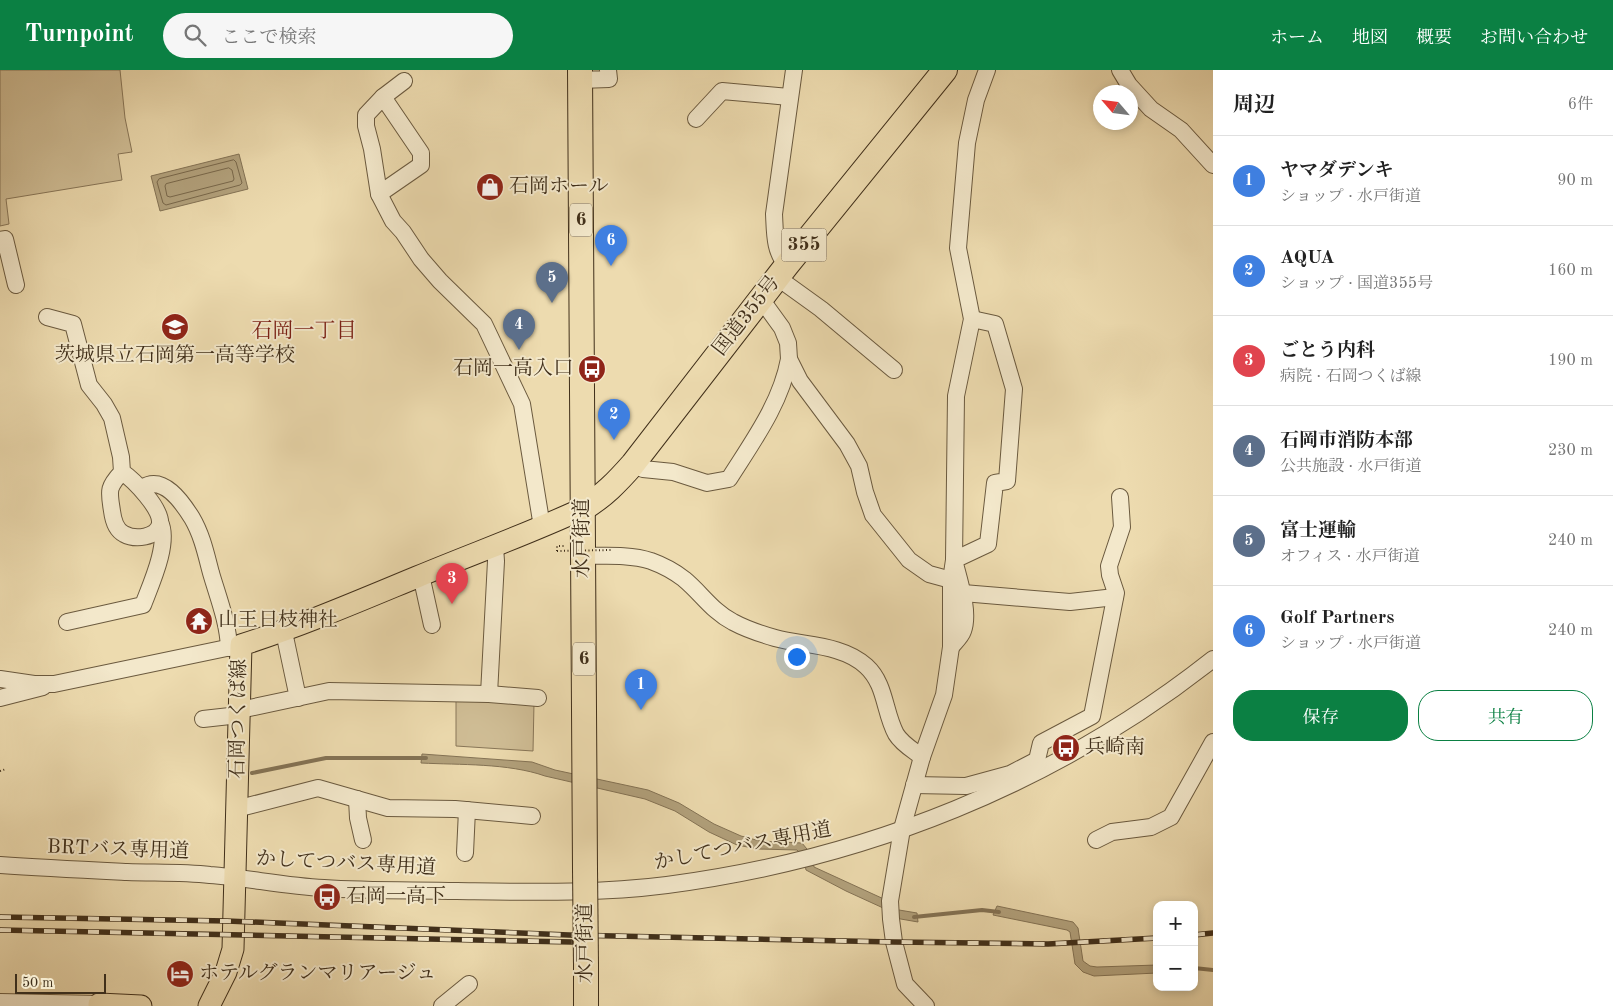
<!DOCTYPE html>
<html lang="ja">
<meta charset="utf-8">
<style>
:root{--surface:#fff;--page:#f6f6f6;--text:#222;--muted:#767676;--line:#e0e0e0;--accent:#0b8043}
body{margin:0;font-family:"Old Standard TT","Noto Serif JP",serif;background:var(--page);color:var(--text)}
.controls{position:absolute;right:15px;bottom:15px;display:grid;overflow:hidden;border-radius:10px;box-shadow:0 2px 8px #0003}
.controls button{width:45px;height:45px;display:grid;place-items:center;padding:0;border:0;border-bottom:1px solid var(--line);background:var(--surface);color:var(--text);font:25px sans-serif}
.compass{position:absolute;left:1093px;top:15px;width:45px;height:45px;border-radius:50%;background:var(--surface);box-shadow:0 2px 8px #0003;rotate:298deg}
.scale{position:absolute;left:15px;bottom:12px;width:91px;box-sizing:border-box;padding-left:5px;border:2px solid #402f1a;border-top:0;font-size:14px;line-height:18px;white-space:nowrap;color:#402f1a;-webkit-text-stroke:4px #f3e8cb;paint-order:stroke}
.you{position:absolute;left:796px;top:586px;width:18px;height:18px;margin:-12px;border:4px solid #fff;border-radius:50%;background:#1a73e8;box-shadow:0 0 0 8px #1a73e833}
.badge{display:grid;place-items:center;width:32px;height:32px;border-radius:50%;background:var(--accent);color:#fff;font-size:16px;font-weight:700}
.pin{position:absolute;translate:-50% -41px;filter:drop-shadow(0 1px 2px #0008)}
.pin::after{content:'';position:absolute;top:26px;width:18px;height:15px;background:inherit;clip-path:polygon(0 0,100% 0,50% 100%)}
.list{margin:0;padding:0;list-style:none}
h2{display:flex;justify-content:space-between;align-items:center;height:65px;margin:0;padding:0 20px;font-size:21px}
h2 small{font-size:16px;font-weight:400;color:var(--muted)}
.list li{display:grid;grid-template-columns:32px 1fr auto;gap:15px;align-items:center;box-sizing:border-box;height:90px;padding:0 20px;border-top:1px solid var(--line)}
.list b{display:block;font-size:19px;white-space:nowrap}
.list p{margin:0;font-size:16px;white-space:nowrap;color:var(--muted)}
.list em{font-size:16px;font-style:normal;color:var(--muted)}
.actions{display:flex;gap:10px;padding:15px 20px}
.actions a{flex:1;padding:11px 0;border:1px solid var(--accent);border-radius:20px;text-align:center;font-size:18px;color:var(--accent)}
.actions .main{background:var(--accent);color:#fff}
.icon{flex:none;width:28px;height:28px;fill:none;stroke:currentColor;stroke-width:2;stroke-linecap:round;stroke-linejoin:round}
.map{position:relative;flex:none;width:1213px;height:936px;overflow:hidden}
header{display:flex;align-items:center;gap:30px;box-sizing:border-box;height:70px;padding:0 25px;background:var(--accent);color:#fff}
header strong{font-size:24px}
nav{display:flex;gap:28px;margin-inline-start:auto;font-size:18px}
.search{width:350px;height:45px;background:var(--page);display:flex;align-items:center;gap:12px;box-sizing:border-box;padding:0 18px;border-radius:28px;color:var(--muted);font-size:19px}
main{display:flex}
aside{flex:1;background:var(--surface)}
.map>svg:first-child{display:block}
.green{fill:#d0be96;stroke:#887658}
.water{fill:#b2a17c;stroke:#847355}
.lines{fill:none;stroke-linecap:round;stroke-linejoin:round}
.shore{stroke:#79684b;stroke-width:1}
.stream{stroke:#847355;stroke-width:4}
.minor-casing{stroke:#6b5a3f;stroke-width:18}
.major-casing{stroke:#402f1a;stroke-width:23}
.highway-casing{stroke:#402f1a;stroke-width:26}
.path{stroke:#402f1a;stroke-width:2;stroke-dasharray:1 2.5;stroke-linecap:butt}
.minor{stroke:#f3e8cb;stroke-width:16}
.major{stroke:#eddbaf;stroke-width:21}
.highway{stroke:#eddbaf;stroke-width:24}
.rail-casing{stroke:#402f1a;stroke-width:5.5}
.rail{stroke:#f3e8cb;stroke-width:4;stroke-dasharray:11;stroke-linecap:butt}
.highway-bridge-casing{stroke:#402f1a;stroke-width:26;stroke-linecap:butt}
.path-bridge{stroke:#402f1a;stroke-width:2;stroke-dasharray:1 2.5;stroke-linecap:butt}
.highway-bridge{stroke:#eddbaf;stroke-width:24}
.labels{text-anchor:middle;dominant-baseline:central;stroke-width:4;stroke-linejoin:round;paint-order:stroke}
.shield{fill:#f3e8cb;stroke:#76664f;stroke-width:1}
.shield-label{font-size:19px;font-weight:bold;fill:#402f1a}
.poi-label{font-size:20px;fill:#402f1a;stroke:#f3e8cb;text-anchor:start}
.street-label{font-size:20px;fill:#402f1a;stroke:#f3e8cb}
.neighbourhood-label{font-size:21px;fill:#7a1f14;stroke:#f3e8cb}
</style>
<header>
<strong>Turnpoint</strong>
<div class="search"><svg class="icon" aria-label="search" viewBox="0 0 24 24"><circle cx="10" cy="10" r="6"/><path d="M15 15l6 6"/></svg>ここで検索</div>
<nav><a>ホーム</a><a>地図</a><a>概要</a><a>お問い合わせ</a></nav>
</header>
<main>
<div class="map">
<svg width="1213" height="936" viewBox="0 0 1213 936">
<rect width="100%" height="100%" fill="#eddbaf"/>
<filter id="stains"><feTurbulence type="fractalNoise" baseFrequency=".004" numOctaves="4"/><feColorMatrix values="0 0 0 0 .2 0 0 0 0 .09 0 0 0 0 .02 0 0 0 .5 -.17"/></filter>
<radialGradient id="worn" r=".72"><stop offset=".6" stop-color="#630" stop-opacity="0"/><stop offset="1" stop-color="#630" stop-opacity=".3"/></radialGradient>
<g class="green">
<path d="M0,0H120L125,48L132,82L118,84L122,110L6,129L9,154L0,156Z"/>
<path d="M456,631L534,633L533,681L456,676Z"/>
</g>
<g class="water">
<path d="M239,84L248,119L160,141L151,106Z"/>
<path d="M422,684L532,692L555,700L648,720L679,733L714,754L741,766L760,771L802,773L811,784L814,797L886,830L899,840L917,843L918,852L895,848L881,837L846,821L806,800L803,786L797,780L758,779L737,775L709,762L675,741L645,729L545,706C508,693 460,695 421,693Z"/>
<path d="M997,836L1073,852L1078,858L1083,891L1090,896L1097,897L1157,895V903L1094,906L1083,902L1075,894L1070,862L1067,860L993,845Z"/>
</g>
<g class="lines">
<g class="shore">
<path d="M234,90L236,92L242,113L240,115L166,135L163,133L157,112L159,109Z"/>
<path d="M229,98L232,100L234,109L233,111L170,127L167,126L165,116L166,114Z"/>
</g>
<g class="stream">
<path d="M252,703L326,688H426"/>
<path d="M914,847L982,840L999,842"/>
<path d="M1194,898L1213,900"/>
</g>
<g class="minor-casing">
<g id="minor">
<path d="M1120,0L1129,15L1151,39L1181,60L1213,95"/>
<path d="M580,10L609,9L608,0"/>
<path d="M404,11L383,27L421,83V95L379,124L393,151L403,162L421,189L440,211L484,254L522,334L542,457"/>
<path d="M696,49L722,21L789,27"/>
<path d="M379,124L372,79L366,56V45L383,27"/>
<path d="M0,170L5,169L16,215"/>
<path d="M787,195C774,182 775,162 774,144L794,0"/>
<path d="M778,208L821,239L894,300"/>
<path d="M761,229L782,258L788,273L789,289L800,311L847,374L859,396L865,422L873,445L909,490L929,504L951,510"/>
<path d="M47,247L73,254L89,315L104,334L112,348L121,387L122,402C134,410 162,439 160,454C157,468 135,470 124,464C116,460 113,449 112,441C109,421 107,418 122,402"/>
<path d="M633,394L643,399L673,402L707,413L729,409C753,371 781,333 789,289"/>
<path d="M142,418C163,404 182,432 192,448C202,465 206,484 211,503C218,527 228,552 229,578"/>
<path d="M583,486C605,486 630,484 651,491C662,495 675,502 684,509C701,523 713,542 733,552C746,559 761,564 775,568C804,576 842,574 866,596C886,614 884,642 896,664C902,674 913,680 922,687"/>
<path d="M421,505L432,555"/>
<path d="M963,523L1070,532L1115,527"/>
<path d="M67,552L143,535C151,514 170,473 160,452"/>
<path d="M284,562L298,628"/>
<path d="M951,577C955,572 961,567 963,561C970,542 959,510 954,490L988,474L995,413L1007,411L1014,319L995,254L972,249"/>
<path d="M0,609L34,614H54L241,575"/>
<path d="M489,624L496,491L495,477"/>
<path d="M0,628L43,617"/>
<path d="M240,640L329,621L489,624L538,628"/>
<path d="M203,649L239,645"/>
<path d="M914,715L966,716L1010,704L1037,690L1041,673L1092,646L1116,523L1110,505L1109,496L1122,457L1120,427"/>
<path d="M357,729L358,748L363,770"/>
<path d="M236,739L318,718L388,738L455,739L532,746"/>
<path d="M1096,770L1112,762L1151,757L1171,747L1213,672"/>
<path d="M465,783L467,740"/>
<path d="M0,795C42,798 85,800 127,802C155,803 183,802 210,805C248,808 285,816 324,818C368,821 413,820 457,821C527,822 598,824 667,815C866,789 1055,714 1213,589"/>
<path d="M0,932L99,934"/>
<path d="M442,936L469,914"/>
<path d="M926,936L905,914L894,872L891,849L890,831L902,759L922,687L944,625L951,577V510L954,490L956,326L972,249L958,178L967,73L976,30L987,0"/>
</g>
</g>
<g class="major-casing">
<g id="major">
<path d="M99,936V934L141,936"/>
<path d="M209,936L226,902L233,879L241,575C301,556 359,531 417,507C472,484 528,464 582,439"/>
</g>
</g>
<g class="highway-casing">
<g id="highway">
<path d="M580,0L585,799"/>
<path d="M582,439C603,427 618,411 633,394L787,195L945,0"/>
<path d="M586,936V895"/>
</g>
</g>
<g class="path">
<path d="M557,481V476H565"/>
<path d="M0,701L6,699"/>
</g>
<use href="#minor" class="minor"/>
<use href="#major" class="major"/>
<use href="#highway" class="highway"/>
<g class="rail-casing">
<g id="rail">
<path d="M0,847L227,851L569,865L894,872L1048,874L1157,868"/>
<path d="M0,860L572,872"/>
<path d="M1194,865L1213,863"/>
</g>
</g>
<use href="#rail" class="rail"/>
<g class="highway-bridge-casing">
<path id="highway-bridge" d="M585,799L586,895"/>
</g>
<path class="path-bridge" d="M557,481L611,480"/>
<use href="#highway-bridge" class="highway-bridge"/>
</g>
<defs>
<g id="shop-disc" transform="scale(1.4375)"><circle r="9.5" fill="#8f2418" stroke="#f3e8cb"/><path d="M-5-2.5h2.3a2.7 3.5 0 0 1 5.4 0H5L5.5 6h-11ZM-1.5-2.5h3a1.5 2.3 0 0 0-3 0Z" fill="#fff"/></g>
<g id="school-disc" transform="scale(1.4375)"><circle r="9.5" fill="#8f2418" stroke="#f3e8cb"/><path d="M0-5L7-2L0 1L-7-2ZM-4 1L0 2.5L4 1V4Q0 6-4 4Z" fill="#fff"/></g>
<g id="bus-disc" transform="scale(1.4375)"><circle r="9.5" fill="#8f2418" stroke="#f3e8cb"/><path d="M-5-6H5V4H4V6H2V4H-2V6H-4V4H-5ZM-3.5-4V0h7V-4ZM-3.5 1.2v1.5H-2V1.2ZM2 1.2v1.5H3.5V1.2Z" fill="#fff"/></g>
<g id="temple-disc" transform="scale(1.4375)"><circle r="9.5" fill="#8f2418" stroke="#f3e8cb"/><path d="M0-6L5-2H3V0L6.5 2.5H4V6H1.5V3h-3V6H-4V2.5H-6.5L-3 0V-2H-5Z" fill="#fff"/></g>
<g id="hotel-disc" transform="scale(1.4375)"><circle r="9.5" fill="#8f2418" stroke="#f3e8cb"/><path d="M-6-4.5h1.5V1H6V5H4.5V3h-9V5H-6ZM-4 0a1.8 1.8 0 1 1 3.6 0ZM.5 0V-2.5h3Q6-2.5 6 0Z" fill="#fff"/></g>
</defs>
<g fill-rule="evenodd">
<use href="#shop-disc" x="490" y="117"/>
<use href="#school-disc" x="175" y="257"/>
<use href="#bus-disc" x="592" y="299"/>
<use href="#temple-disc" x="199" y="551"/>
<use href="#bus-disc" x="1066" y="678"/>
<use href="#bus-disc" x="327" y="827"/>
<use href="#hotel-disc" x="180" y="904"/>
</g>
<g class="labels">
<g class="shield">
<rect x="570" y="133.5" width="22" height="33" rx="4"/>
<rect x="781.5" y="158.5" width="45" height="33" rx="4"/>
<rect x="573" y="572.5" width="22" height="33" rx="4"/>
</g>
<g class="shield-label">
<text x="581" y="150">6</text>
<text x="804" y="175">355</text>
<text x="584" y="589">6</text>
</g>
<g class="poi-label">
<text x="509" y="117">石岡ホール</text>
<text x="175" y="286" text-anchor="middle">茨城県立石岡第一高等学校</text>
<text x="573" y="299" text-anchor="end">石岡一高入口</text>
<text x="218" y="551">山王日枝神社</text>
<text x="1085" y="678">兵崎南</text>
<text x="346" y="827">石岡一高下</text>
<text x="199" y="904">ホテルグランマリアージュ</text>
</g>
<g class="street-label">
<text transform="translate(747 246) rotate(-52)">国道355号</text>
<text transform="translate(583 468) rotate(-90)">水戸街道</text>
<text transform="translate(239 649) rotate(-89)">石岡つくば線</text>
<text transform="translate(743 777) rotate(-11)">かしてつバス専用道</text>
<text transform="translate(118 780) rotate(2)">BRTバス専用道</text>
<text transform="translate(346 794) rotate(3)">かしてつバス専用道</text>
<text transform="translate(586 873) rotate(-90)">水戸街道</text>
</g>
<g class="neighbourhood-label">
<text x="304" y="261">石岡一丁目</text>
</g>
</g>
<rect width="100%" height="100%" filter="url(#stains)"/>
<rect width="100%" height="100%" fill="url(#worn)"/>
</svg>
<div class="controls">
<button>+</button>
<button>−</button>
</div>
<svg class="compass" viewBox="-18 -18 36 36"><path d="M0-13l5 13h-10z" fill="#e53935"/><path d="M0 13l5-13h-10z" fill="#767676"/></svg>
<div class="scale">50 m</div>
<div class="you"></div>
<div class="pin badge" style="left:641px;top:640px;background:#3f7fe0">1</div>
<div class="pin badge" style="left:614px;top:370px;background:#3f7fe0">2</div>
<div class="pin badge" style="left:452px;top:534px;background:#e0444e">3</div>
<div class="pin badge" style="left:519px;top:280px;background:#5c6f8a">4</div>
<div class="pin badge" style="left:552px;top:233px;background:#5c6f8a">5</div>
<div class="pin badge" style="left:611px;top:196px;background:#3f7fe0">6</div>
</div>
<aside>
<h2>周辺<small>6件</small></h2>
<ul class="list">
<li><span class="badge" style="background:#3f7fe0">1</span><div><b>ヤマダデンキ</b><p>ショップ · 水戸街道</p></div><em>90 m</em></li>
<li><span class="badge" style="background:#3f7fe0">2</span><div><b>AQUA</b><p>ショップ · 国道355号</p></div><em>160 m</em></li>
<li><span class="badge" style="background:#e0444e">3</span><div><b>ごとう内科</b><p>病院 · 石岡つくば線</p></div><em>190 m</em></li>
<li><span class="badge" style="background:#5c6f8a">4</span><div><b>石岡市消防本部</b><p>公共施設 · 水戸街道</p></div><em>230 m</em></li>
<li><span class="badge" style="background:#5c6f8a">5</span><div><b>富士運輸</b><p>オフィス · 水戸街道</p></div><em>240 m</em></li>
<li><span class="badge" style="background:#3f7fe0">6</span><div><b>Golf Partners</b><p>ショップ · 水戸街道</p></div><em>240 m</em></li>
</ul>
<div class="actions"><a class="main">保存</a><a>共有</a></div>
</aside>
</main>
